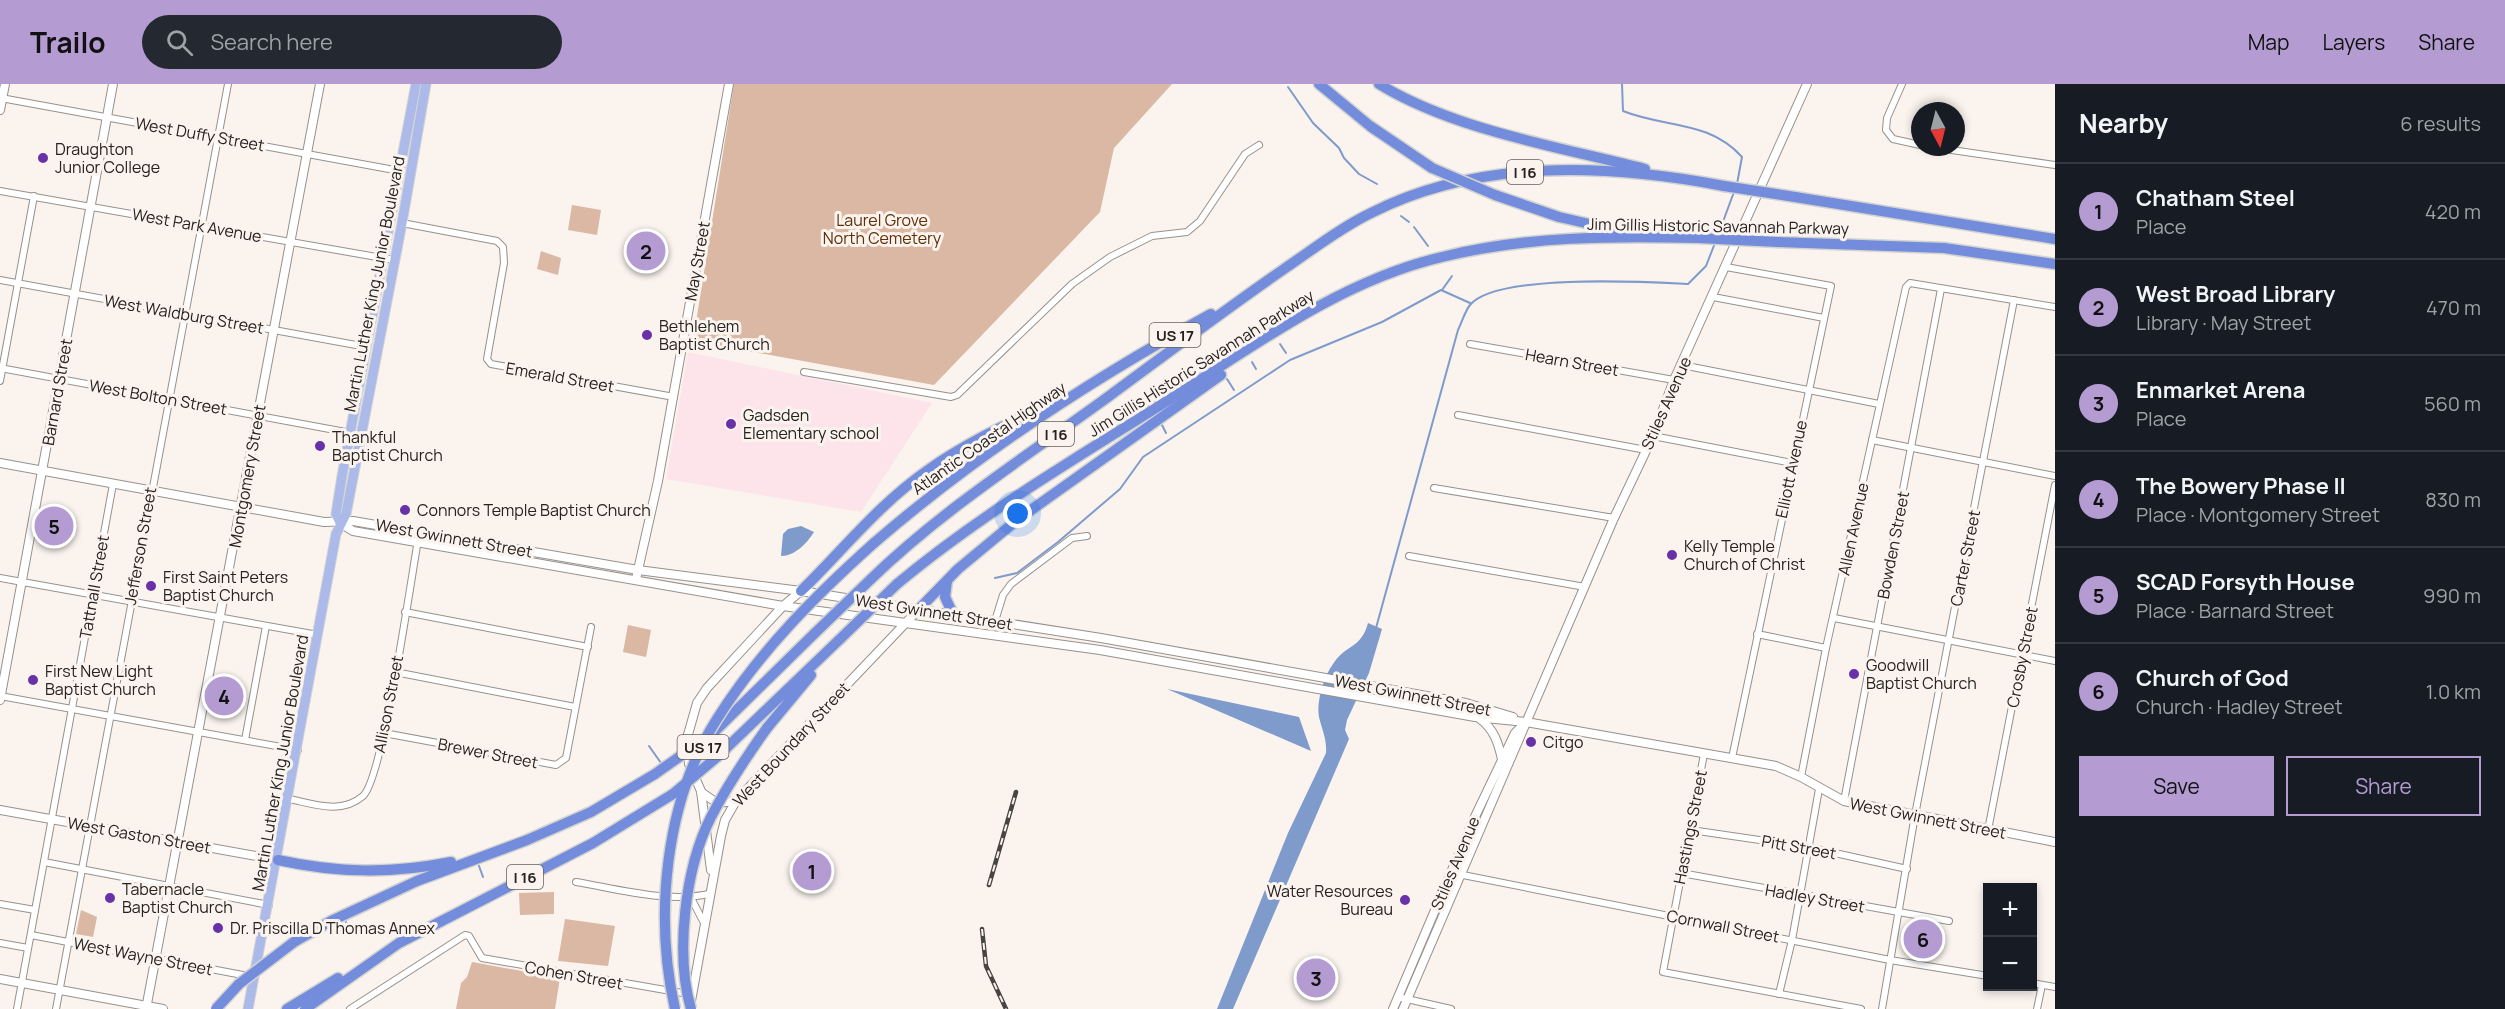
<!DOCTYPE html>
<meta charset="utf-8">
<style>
:root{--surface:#171b24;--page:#242831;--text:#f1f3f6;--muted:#9ea1a6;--line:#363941;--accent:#b49cd3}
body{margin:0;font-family:Manrope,sans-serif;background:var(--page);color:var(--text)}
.controls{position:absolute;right:18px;bottom:18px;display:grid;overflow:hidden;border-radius:0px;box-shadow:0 3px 9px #0003}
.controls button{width:54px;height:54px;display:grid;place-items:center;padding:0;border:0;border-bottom:2px solid var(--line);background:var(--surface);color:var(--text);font:30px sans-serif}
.compass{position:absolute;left:1911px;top:18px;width:54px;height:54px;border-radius:50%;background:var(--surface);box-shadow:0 3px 9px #0003;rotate:173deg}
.you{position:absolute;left:1018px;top:430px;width:21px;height:21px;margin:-15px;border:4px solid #fff;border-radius:50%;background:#1a73e8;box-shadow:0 0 0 9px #1a73e833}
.badge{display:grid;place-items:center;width:39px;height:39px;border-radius:50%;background:var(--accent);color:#111;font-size:20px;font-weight:700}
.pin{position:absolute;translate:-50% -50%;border:3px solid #fff;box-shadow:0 2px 6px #0006}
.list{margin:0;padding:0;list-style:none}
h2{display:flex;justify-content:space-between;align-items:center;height:78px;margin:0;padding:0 24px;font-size:26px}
h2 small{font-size:20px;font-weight:400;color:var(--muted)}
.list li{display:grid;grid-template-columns:39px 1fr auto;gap:18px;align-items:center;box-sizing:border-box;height:96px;padding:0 24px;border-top:2px solid var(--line)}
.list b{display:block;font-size:22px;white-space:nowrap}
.list p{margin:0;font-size:20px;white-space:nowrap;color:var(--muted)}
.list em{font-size:20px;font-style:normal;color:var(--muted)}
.actions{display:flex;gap:12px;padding:18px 24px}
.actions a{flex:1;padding:14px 0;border:2px solid var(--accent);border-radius:0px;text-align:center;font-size:21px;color:var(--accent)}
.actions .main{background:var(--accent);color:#111}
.icon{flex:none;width:33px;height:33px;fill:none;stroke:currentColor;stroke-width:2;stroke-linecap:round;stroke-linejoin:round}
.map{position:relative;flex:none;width:2055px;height:925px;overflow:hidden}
header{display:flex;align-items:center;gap:36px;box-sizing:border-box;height:84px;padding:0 30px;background:var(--accent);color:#111}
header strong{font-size:28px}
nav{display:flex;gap:33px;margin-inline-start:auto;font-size:21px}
.search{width:420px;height:54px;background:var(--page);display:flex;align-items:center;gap:15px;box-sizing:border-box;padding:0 21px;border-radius:33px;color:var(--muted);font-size:22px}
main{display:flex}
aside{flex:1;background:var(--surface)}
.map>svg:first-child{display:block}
.education{fill:#fde3ea}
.green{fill:#dab8a4}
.water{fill:#7f9bcc}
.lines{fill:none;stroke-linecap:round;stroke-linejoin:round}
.stream{stroke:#7f9bcc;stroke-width:2}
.minor-casing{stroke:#97918c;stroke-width:8}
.tertiary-casing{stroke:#97918c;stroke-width:10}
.secondary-casing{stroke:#97918c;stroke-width:10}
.primary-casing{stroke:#d3d3d2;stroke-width:11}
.motorway-casing{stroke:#d3d3d2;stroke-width:13}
.minor{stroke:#fff;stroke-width:6}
.tertiary{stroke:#fff;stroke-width:8}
.secondary{stroke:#fff;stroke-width:8}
.primary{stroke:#abbae9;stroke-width:9}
.motorway{stroke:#738cdb;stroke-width:10}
.rail-casing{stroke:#474441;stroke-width:4.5}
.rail{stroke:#faf3ee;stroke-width:2;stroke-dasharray:7;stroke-linecap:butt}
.motorway-bridge-casing{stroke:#d3d3d2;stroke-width:13;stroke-linecap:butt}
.motorway-bridge{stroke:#738cdb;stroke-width:10}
.poi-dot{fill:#6931a8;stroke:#faf3ee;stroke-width:2}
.labels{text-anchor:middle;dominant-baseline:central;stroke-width:6;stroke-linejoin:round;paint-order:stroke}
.shield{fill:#faf3ee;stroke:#65615e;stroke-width:1.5}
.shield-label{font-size:15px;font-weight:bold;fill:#252220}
.street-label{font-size:16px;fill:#252220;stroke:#faf3ee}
.poi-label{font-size:16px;fill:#252220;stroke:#faf3ee;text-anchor:start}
.park-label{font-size:16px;fill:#612f07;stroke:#faf3ee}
</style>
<header>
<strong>Trailo</strong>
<div class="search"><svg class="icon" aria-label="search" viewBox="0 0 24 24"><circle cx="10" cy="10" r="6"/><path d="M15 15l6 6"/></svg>Search here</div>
<nav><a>Map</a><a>Layers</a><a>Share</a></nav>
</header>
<main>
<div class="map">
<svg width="2055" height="925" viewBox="0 0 2055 925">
<rect width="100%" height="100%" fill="#faf3ee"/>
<path class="education" d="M688,268L932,319L861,428L666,395Z"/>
<g class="green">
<path d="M734,0H1172L1114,64L1100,128L934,301L693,257Z"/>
<path d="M572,121L601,126L597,151L568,146Z"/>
<path d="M541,167L561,174L558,191L537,185Z"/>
<path d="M628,541L651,546L646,573L623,568Z"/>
<path d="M554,808V830L520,831L519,809Z"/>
<path d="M81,826L97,833L93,853L76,850Z"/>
<path d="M565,835L615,842L608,882L558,877Z"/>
<path d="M472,878L560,894L555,925H456L461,899L467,893Z"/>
</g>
<g class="water">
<path d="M801,442L814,448C807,459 795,472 781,472L783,450L788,445Z"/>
<path d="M1368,539L1382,545L1369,589L1347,636L1345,646L1349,655L1233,925H1217L1288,749L1326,669C1327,655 1322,646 1319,633C1316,618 1324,592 1333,580C1346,560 1361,565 1368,539Z"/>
<path d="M1167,605L1299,633L1311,667Z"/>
</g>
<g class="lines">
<g class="stream">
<path d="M1622,0L1623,27C1665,44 1709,36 1742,73L1737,100"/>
<path d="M1288,3L1313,39L1339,64L1344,74L1359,90L1377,100"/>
<path d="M1401,132L1409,138"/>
<path d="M1414,143L1428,162"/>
<path d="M1718,151L1734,108"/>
<path d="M1442,206L1452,192"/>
<path d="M1280,260L1286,269"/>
<path d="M1252,278L1256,285"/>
<path d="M1227,295L1234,306"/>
<path d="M1161,339L1166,349"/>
<path d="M995,494L1017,489L1058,458L1120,405L1143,373L1290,276L1382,238L1441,206L1470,219"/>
<path d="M1376,544L1458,246C1462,238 1465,227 1470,221C1496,189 1648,198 1688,200L1706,182L1715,159"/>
<path d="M649,662L661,679"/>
<path d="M479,782L483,793"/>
<path d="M346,838L353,851"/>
</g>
<g class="minor-casing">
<g id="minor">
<path d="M1902,0L1887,34L1886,46L1893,55L1920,61"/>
<path d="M1,14L400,87"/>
<path d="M1931,63L2055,81"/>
<path d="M0,107L394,176"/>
<path d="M402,139L497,157L503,163L504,179L487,275L491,280L674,313"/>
<path d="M1726,183L1831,202L1732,674"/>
<path d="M0,196L367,263"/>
<path d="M1713,213L1824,234"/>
<path d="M1470,260L1674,296"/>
<path d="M1682,281L1879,320"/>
<path d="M0,284L351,349"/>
<path d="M804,288L951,313L957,311L1072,200L1110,173L1152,152L1187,148L1200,137L1245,70L1259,61"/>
<path d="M0,297L34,112"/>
<path d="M1458,331L1646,366"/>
<path d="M1653,352L1792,379"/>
<path d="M1872,356L2055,392"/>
<path d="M1434,404L1614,434"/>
<path d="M1409,472L1585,503"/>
<path d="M0,494L318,551"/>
<path d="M405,528L588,563"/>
<path d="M1834,534L2055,577"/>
<path d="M995,537L1003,511L1011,500L1072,454L1087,452"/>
<path d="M1757,550L1826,564"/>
<path d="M395,588L575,623"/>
<path d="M0,612L298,666"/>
<path d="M384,649L556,681L566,674L591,543"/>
<path d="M245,656L266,542"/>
<path d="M1704,670L1663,888L1861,925"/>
<path d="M1801,693L1826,564L1906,203L1910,199L2055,223"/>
<path d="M289,715C314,720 341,731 363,712C383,694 411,495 418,456"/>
<path d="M1844,717L1941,205"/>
<path d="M1691,746L1808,763L1907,785"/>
<path d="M1988,746L2055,401"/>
<path d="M44,778L269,821"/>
<path d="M1681,789L1949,837"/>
<path d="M1458,790L1890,876L1988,892"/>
<path d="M576,798C618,805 666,819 709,810"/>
<path d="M690,812L704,839"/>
<path d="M0,820L35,826"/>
<path d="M31,851L248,892"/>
<path d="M0,859L28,864"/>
<path d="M2032,899L2055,903"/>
<path d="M1779,910L1792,856L1819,705"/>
<path d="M1398,913L1451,925"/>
<path d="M17,925L113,400"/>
<path d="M56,925L228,0"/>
<path d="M350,925L465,851L469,852L482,874L688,910"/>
<path d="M1882,925L1915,731L2014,216"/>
<path d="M2037,925L2042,901"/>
</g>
</g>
<g class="tertiary-casing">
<g id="tertiary">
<path d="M636,495L658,397L729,0"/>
<path d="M0,616L113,0"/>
<path d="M0,726L278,776"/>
<path d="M0,895L163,925"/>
<path d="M1393,925L1472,739L1515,649L1525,639"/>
<path d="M1403,925L1614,434L1653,352L1674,296L1807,0"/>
</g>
</g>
<g class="secondary-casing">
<g id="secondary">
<path d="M0,26L5,0"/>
<path d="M0,379L324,438L353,437L638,486L801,507L1101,554L1466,619L1513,633"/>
<path d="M340,439L353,447L783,522L1100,566L1475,633L1526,638L1776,682L1801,693L1844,717L2055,758"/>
<path d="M1479,634C1494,645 1498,658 1502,675"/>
<path d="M701,708L717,719L736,717"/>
<path d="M711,786L701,707L689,680L687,654L697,619L707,604L783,522L801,507"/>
<path d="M691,917L721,752L725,736L736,717L918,526"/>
<path d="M146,925L320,0"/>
</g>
</g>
<g class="primary-casing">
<g id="primary">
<path d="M340,439L336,430L342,392L416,0"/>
<path d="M248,925L336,450L346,430L402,139L426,0"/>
</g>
</g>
<g class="motorway-casing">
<g id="motorway">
<path d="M1319,0L1370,42L1432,84"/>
<path d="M1379,0C1454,46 1560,63 1645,85"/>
<path d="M1495,111L1559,133L1629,149"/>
<path d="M1795,113L2055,155"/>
<path d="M1778,158L1944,164L2055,180"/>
<path d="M874,459C977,370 1092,295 1211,230"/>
<path d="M870,496C943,425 1030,370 1112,310C1169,268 1226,225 1284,185C1312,166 1340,144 1371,129C1479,74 1608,80 1724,102"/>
<path d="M947,497L945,513L953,530"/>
<path d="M897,500C981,430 1075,375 1167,317C1254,262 1340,197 1442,173C1526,152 1612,152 1698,154"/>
<path d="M801,507C842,467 880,419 928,386C969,357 1016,336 1061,314"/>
<path d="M918,526L958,485L1017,436L1221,291"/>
<path d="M767,644L811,591"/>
<path d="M713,649L815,549"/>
<path d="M717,673L839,556"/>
<path d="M278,776C337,789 391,790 451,778"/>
<path d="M294,858L331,837L417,797L527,756L591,728L655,690"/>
<path d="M287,925L338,894"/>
<path d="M305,925L399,859L593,759L673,710"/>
</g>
</g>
<use href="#minor" class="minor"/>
<use href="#tertiary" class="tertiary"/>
<use href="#secondary" class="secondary"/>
<use href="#primary" class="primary"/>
<use href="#motorway" class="motorway"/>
<g class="rail-casing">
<g id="rail">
<path d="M989,801L1016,708"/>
<path d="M982,845L986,882L1006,925"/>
</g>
</g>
<use href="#rail" class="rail"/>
<g class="motorway-bridge-casing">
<g id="motorway-bridge">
<path d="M1432,84L1495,111"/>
<path d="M1724,102L1795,113"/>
<path d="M1698,154L1778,158"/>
<path d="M815,549L870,496"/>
<path d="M839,556L897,500"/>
<path d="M655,690L706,654"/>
<path d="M673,710L717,673"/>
<path d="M216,925L239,900L294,858"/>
<path d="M675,925C654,832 665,717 717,635C759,568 816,511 874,459"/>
<path d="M691,925C675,870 685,784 711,733C727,702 747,672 767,644"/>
</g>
</g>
<use href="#motorway-bridge" class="motorway-bridge"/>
</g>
<g class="poi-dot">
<circle cx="43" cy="74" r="6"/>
<circle cx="647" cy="251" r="6"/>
<circle cx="731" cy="340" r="6"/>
<circle cx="320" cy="362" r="6"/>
<circle cx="405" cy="426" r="6"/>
<circle cx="1672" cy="471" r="6"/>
<circle cx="151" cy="502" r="6"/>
<circle cx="1854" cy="590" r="6"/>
<circle cx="33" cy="596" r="6"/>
<circle cx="1531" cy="658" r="6"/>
<circle cx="110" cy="814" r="6"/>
<circle cx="1405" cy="816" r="6"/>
<circle cx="218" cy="844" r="6"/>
</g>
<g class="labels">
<g class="shield">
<rect x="1507" y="76" width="36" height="24" rx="4.5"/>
<rect x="1149.5" y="239" width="51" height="24" rx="4.5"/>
<rect x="1038" y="338" width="36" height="24" rx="4.5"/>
<rect x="677.5" y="651" width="51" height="24" rx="4.5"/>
<rect x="507" y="781" width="36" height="24" rx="4.5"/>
</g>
<g class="shield-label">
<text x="1525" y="88">I 16</text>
<text x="1175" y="251">US 17</text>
<text x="1056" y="350">I 16</text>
<text x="703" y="663">US 17</text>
<text x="525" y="793">I 16</text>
</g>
<g class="street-label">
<text transform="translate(200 50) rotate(10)">West Duffy Street</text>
<text transform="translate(197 141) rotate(10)">West Park Avenue</text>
<text transform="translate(1718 142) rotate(1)">Jim Gillis Historic Savannah Parkway</text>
<text transform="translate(697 177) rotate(-80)">May Street</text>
<text transform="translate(374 200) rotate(-79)">Martin Luther King Junior Boulevard</text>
<text transform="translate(184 230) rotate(10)">West Waldburg Street</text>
<text transform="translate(1572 278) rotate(10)">Hearn Street</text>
<text transform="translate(1201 279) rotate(-32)">Jim Gillis Historic Savannah Parkway</text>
<text transform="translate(560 293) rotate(10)">Emerald Street</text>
<text transform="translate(57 308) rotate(-80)">Barnard Street</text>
<text transform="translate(158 313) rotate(10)">West Bolton Street</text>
<text transform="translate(1666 319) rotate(-66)">Stiles Avenue</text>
<text transform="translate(989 354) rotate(-35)">Atlantic Coastal Highway</text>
<text transform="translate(1791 385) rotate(-78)">Elliott Avenue</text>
<text transform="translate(247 392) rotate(-80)">Montgomery Street</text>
<text transform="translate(1853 445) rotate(-78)">Allen Avenue</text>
<text transform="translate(454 454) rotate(10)">West Gwinnett Street</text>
<text transform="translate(1893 461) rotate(-79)">Bowden Street</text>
<text transform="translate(140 462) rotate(-80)">Jefferson Street</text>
<text transform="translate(1965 474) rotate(-79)">Carter Street</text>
<text transform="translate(94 503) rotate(-80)">Tattnall Street</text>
<text transform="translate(934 528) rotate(9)">West Gwinnett Street</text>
<text transform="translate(2022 573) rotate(-79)">Crosby Street</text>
<text transform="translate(1413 611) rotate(11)">West Gwinnett Street</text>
<text transform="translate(388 620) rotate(-79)">Allison Street</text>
<text transform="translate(791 660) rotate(-47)">West Boundary Street</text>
<text transform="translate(488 669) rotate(11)">Brewer Street</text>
<text transform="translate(280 679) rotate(-80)">Martin Luther King Junior Boulevard</text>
<text transform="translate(1928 734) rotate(11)">West Gwinnett Street</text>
<text transform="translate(1690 743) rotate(-79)">Hastings Street</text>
<text transform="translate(139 751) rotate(10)">West Gaston Street</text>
<text transform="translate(1799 763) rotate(10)">Pitt Street</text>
<text transform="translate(1455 779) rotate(-67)">Stiles Avenue</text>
<text transform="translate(1815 814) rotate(10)">Hadley Street</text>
<text transform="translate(1723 842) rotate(11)">Cornwall Street</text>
<text transform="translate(143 872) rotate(11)">West Wayne Street</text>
<text transform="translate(574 891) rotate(10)">Cohen Street</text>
</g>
<g class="poi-label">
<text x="55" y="65">Draughton<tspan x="55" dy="18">Junior College</tspan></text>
<text x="659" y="242">Bethlehem<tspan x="659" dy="18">Baptist Church</tspan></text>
<text x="743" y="331">Gadsden<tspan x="743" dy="18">Elementary school</tspan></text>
<text x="332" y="353">Thankful<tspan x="332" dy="18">Baptist Church</tspan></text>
<text x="417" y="426">Connors Temple Baptist Church</text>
<text x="1684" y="462">Kelly Temple<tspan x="1684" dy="18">Church of Christ</tspan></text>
<text x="163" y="493">First Saint Peters<tspan x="163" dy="18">Baptist Church</tspan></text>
<text x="1866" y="581">Goodwill<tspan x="1866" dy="18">Baptist Church</tspan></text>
<text x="45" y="587">First New Light<tspan x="45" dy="18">Baptist Church</tspan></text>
<text x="1543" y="658">Citgo</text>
<text x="122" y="805">Tabernacle<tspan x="122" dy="18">Baptist Church</tspan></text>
<text x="1393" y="807" text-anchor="end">Water Resources<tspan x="1393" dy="18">Bureau</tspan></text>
<text x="230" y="844">Dr. Priscilla D Thomas Annex</text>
</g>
<g class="park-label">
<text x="882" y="136">Laurel Grove<tspan x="882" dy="18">North Cemetery</tspan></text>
</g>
</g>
</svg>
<div class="controls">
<button>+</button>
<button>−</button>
</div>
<svg class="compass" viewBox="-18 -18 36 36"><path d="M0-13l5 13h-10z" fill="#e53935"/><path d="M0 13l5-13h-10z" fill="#9ea1a6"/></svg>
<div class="you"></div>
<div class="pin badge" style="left:812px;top:787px">1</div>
<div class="pin badge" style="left:646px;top:167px">2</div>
<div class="pin badge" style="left:1316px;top:894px">3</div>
<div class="pin badge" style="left:224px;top:612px">4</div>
<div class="pin badge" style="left:54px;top:442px">5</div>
<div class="pin badge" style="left:1923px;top:855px">6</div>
</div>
<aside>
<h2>Nearby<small>6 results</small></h2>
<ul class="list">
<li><span class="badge">1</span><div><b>Chatham Steel</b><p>Place</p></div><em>420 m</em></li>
<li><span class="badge">2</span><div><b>West Broad Library</b><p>Library · May Street</p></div><em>470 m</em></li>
<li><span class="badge">3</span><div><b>Enmarket Arena</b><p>Place</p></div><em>560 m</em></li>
<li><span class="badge">4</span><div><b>The Bowery Phase II</b><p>Place · Montgomery Street</p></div><em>830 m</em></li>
<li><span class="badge">5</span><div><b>SCAD Forsyth House</b><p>Place · Barnard Street</p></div><em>990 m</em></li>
<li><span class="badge">6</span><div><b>Church of God</b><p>Church · Hadley Street</p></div><em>1.0 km</em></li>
</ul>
<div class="actions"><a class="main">Save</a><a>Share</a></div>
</aside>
</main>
